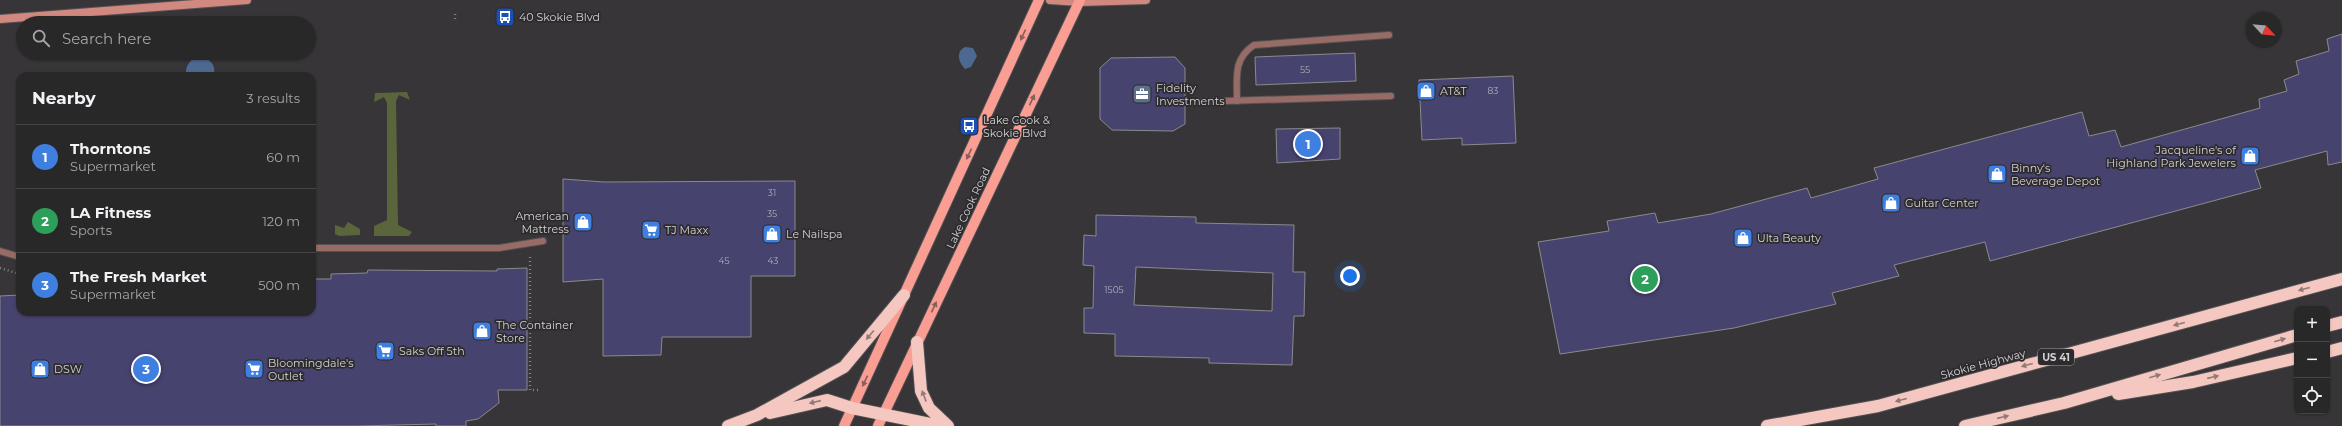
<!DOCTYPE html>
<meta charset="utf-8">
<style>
:root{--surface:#292829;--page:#353435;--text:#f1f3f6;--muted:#a5a6a8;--line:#454446;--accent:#3ad77f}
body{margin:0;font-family:Montserrat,sans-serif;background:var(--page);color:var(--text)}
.controls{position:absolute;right:12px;bottom:12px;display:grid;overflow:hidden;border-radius:8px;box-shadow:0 1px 3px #0004}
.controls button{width:36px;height:36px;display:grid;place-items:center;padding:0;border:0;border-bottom:1px solid var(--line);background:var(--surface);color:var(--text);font:20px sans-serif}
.compass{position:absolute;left:2246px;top:12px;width:36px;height:36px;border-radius:50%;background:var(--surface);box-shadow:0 1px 3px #0004;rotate:116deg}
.you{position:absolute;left:1350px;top:276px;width:14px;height:14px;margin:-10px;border:3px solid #fff;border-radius:50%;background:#1a73e8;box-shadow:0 0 0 6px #1a73e833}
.badge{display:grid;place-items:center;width:26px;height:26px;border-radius:50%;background:var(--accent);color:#fff;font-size:13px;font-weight:700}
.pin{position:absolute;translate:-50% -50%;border:2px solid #fff;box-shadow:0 1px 4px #0006}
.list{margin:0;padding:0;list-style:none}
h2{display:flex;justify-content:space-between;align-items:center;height:52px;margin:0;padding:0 16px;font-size:17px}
h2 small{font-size:13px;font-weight:400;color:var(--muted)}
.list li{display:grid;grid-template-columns:26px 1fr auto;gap:12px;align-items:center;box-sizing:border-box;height:64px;padding:0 16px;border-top:1px solid var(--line)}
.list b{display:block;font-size:15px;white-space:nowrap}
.list p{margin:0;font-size:13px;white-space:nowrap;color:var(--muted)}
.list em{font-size:13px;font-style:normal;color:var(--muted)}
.icon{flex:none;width:22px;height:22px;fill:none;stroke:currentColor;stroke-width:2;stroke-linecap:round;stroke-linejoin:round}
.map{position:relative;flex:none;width:2342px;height:426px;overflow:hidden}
.search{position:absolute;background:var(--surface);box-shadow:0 1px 3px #0004;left:16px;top:16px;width:300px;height:44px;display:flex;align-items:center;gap:10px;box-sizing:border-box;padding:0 14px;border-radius:22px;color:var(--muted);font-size:15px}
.panel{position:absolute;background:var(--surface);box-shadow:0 1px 3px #0004;left:16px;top:72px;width:300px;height:244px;border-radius:12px}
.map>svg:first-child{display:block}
.green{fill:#5a653c}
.water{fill:#4d6992}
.building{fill:#47436f;stroke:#8a8a8d;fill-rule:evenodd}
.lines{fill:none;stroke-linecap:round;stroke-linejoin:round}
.service-casing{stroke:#535153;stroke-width:8}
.secondary-casing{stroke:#535153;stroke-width:10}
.primary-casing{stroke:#535153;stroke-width:12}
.motorway-casing{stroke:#535153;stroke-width:14}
.path{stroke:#838183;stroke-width:2.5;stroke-dasharray:1 3;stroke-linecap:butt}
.service{stroke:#996b66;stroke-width:6}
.secondary{stroke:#d0887f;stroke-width:8}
.primary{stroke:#fa9d93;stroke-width:10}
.motorway{stroke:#f5c7c1;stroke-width:12}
.oneway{fill:#895e5b}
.oneway2{fill:#917977}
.labels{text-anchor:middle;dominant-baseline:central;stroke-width:3.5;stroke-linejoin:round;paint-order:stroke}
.number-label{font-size:9px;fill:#b0aeba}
.shield{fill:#2d2b2d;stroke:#a1a0a1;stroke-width:1}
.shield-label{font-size:10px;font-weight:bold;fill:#d3d2d3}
.poi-label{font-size:11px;fill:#d3d2d3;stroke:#2d2b2d;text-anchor:start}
.street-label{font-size:11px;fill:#d3d2d3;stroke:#2d2b2d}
</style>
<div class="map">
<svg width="2342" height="426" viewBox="0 0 2342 426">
<rect width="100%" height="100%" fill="#373537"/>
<g class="green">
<path d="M407,92L410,100L399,95L396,101L398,225L412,232L409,236H374V226L387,220V103L384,97L374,102L375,93Z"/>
<path d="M348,222L360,229V235L339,236L335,234V225L344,228Z"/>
</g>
<g class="water">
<path d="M965,47L973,48L977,56L971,67L965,69C959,63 955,52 965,47Z"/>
<path d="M198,57C210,58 216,64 214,76H186C185,66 189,60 198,57Z"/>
</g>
<g class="building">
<path d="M2342,34V162L2328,165L2327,151L2255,170L2261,188L1990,261L1985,242L1894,265L1899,276L1832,293L1836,304L1734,328L1560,354L1538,242L1609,231L1607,221L1655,213L1658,223L1711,214L1807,188L1811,198L1878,179L1874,168L2082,112L2089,136L2115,130L2121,147L2260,108L2259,99L2287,91L2284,80L2299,74L2296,61L2329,51L2327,39Z"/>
<path d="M1355,53L1356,81L1256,85L1255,57Z"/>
<path d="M1175,57L1185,68V124L1173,131L1112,130L1100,119V68L1111,58Z"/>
<path d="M1513,76L1516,143L1462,145V138L1422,140L1419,80Z"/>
<path d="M1340,128V159L1277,163L1276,129Z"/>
<path d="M563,179L604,182L795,181V276H751V337H662L661,355L603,356V279L563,282Z"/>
<path d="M1096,215L1196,217V223L1294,225L1293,272H1305L1304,316H1294L1292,365L1209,363V358L1115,356V334L1084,333V308H1093L1094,266L1083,265L1084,235L1096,236ZM1136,267L1273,273L1272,311L1134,305Z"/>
<path d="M527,268V390H498L499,403L478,419L466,421V426H436V424L357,426H0V296L20,295V312H312V279H331V274L367,273L368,270L497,271V269Z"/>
</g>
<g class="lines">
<g class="service-casing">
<g id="service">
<path d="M1237,101C1237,77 1233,59 1254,45L1389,35"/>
<path d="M1193,102L1391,96"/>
<path d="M312,248H499L543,241"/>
<path d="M0,251L20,257"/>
</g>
</g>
<g class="secondary-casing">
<g id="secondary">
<path d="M1050,0L1079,2L1146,0"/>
<path d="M0,19L247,0"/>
</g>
</g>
<g class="primary-casing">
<g id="primary">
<path d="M844,426L1039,0"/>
<path d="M878,426L1080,0"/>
</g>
</g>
<g class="motorway-casing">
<g id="motorway">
<path d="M2327,326L2342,322"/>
<path d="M917,342L921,391L929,408L948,426"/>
<path d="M2327,352L2342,348"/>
<path d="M2118,394L2193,382L2297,358"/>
<path d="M770,413L827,400L852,408L940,426"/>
<path d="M728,426L757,415L844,367L904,295"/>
<path d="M1767,426L1878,406L2342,279"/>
<path d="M1965,426L2064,403L2297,335"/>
</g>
</g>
<g class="path">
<path d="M455,14V22"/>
<path d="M530,257V390H540"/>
<path d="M0,268L20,274"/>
</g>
<use href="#service" class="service"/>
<use href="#secondary" class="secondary"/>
<use href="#primary" class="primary"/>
<use href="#motorway" class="motorway"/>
</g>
<defs><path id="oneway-solid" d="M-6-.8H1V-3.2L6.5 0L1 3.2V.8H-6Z"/></defs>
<g class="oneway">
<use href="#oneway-solid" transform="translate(1023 35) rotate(115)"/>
<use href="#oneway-solid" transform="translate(1032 100) rotate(-65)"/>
<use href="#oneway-solid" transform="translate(969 154) rotate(115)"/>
<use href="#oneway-solid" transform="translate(934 307) rotate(-65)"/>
<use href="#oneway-solid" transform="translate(865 381) rotate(115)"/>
</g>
<g class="oneway2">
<use href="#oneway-solid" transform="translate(2304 289) rotate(165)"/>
<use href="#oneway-solid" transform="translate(2179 324) rotate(165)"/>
<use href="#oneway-solid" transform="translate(870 335) rotate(130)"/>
<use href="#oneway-solid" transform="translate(2280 340) rotate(-16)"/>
<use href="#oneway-solid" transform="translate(2027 365) rotate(165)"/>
<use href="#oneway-solid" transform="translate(2155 376) rotate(-16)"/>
<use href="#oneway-solid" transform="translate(2213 377) rotate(-13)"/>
<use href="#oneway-solid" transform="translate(924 396) rotate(-111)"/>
<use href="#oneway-solid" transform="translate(1901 400) rotate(165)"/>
<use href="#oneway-solid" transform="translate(815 402) rotate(167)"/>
<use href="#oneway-solid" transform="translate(2003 417) rotate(-13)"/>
</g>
<defs>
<g id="bus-square" transform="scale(1)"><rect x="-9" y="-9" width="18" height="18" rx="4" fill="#1a4fb4" stroke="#2d2b2d"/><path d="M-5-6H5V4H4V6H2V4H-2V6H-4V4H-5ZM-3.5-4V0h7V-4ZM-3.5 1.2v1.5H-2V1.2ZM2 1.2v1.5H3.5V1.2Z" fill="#fff"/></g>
<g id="shop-square" transform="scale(1)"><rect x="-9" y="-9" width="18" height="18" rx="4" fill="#3f7fe0" stroke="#2d2b2d"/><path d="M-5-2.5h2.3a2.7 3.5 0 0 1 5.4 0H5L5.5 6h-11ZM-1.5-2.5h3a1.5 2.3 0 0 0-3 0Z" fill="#fff"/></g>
<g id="office-square" transform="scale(1)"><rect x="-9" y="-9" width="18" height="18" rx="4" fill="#5c6f8a" stroke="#2d2b2d"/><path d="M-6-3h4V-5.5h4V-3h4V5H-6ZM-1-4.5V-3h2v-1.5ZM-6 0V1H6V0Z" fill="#fff"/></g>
<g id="supermarket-square" transform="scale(1)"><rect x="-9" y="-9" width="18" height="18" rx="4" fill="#3f7fe0" stroke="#2d2b2d"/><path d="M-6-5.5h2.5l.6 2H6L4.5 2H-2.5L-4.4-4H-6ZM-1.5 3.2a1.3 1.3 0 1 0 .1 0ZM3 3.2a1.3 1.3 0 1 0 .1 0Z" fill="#fff"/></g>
</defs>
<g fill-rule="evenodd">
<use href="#bus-square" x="505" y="17"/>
<use href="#shop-square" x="1426" y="91"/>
<use href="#office-square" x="1142" y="94"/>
<use href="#bus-square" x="969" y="126"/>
<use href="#shop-square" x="2250" y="156"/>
<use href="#shop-square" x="1997" y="174"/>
<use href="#shop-square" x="1891" y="203"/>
<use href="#shop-square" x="583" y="222"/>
<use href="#supermarket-square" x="651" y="230"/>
<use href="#shop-square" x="772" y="234"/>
<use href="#shop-square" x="1743" y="238"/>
<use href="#shop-square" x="482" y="331"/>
<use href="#supermarket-square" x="385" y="351"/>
<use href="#shop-square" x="40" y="369"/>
<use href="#supermarket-square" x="254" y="369"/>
</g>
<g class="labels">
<g class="number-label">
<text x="1305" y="69">55</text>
<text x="1493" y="90">83</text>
<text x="772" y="192">31</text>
<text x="772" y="213">35</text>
<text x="724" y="260">45</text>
<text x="773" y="260">43</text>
<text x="1114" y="289">1505</text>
</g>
<rect class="shield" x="2038" y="349" width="36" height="16" rx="3"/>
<g class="shield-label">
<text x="2056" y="357">US 41</text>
</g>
<g class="poi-label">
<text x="519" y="17">40 Skokie Blvd</text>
<text x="1156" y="88">Fidelity<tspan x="1156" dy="13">Investments</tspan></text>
<text x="1440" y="91">AT&amp;T</text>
<text x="983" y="120">Lake Cook &amp;<tspan x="983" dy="13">Skokie Blvd</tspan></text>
<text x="2236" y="150" text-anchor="end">Jacqueline's of<tspan x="2236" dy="13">Highland Park Jewelers</tspan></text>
<text x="2011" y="168">Binny's<tspan x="2011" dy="13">Beverage Depot</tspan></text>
<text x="1905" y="203">Guitar Center</text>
<text x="569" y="216" text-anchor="end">American<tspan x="569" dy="13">Mattress</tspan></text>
<text x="665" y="230">TJ Maxx</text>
<text x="786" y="234">Le Nailspa</text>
<text x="1757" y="238">Ulta Beauty</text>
<text x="496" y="325">The Container<tspan x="496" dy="13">Store</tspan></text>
<text x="399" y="351">Saks Off 5th</text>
<text x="268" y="363">Bloomingdale's<tspan x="268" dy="13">Outlet</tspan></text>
<text x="54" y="369">DSW</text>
</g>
<g class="street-label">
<text transform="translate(968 208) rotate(-65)">Lake Cook Road</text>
<text transform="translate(1983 364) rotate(-15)">Skokie Highway</text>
</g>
</g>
</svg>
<div class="controls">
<button>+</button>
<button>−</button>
<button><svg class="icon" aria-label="locate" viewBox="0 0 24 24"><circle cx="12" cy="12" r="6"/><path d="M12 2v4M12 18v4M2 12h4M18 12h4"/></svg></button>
</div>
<svg class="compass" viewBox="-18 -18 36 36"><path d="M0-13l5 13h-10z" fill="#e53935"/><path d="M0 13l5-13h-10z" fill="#a5a6a8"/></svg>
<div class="you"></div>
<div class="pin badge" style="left:1308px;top:144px;background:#3f7fe0">1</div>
<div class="pin badge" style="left:1645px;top:279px;background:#2e9e5b">2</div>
<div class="pin badge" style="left:146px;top:369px;background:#3f7fe0">3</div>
<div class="search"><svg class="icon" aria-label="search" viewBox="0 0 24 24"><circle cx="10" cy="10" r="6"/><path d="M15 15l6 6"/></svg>Search here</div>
<section class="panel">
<h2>Nearby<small>3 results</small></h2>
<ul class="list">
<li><span class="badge" style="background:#3f7fe0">1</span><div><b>Thorntons</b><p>Supermarket</p></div><em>60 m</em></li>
<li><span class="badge" style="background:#2e9e5b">2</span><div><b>LA Fitness</b><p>Sports</p></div><em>120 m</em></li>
<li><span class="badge" style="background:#3f7fe0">3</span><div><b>The Fresh Market</b><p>Supermarket</p></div><em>500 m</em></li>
</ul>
</section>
</div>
